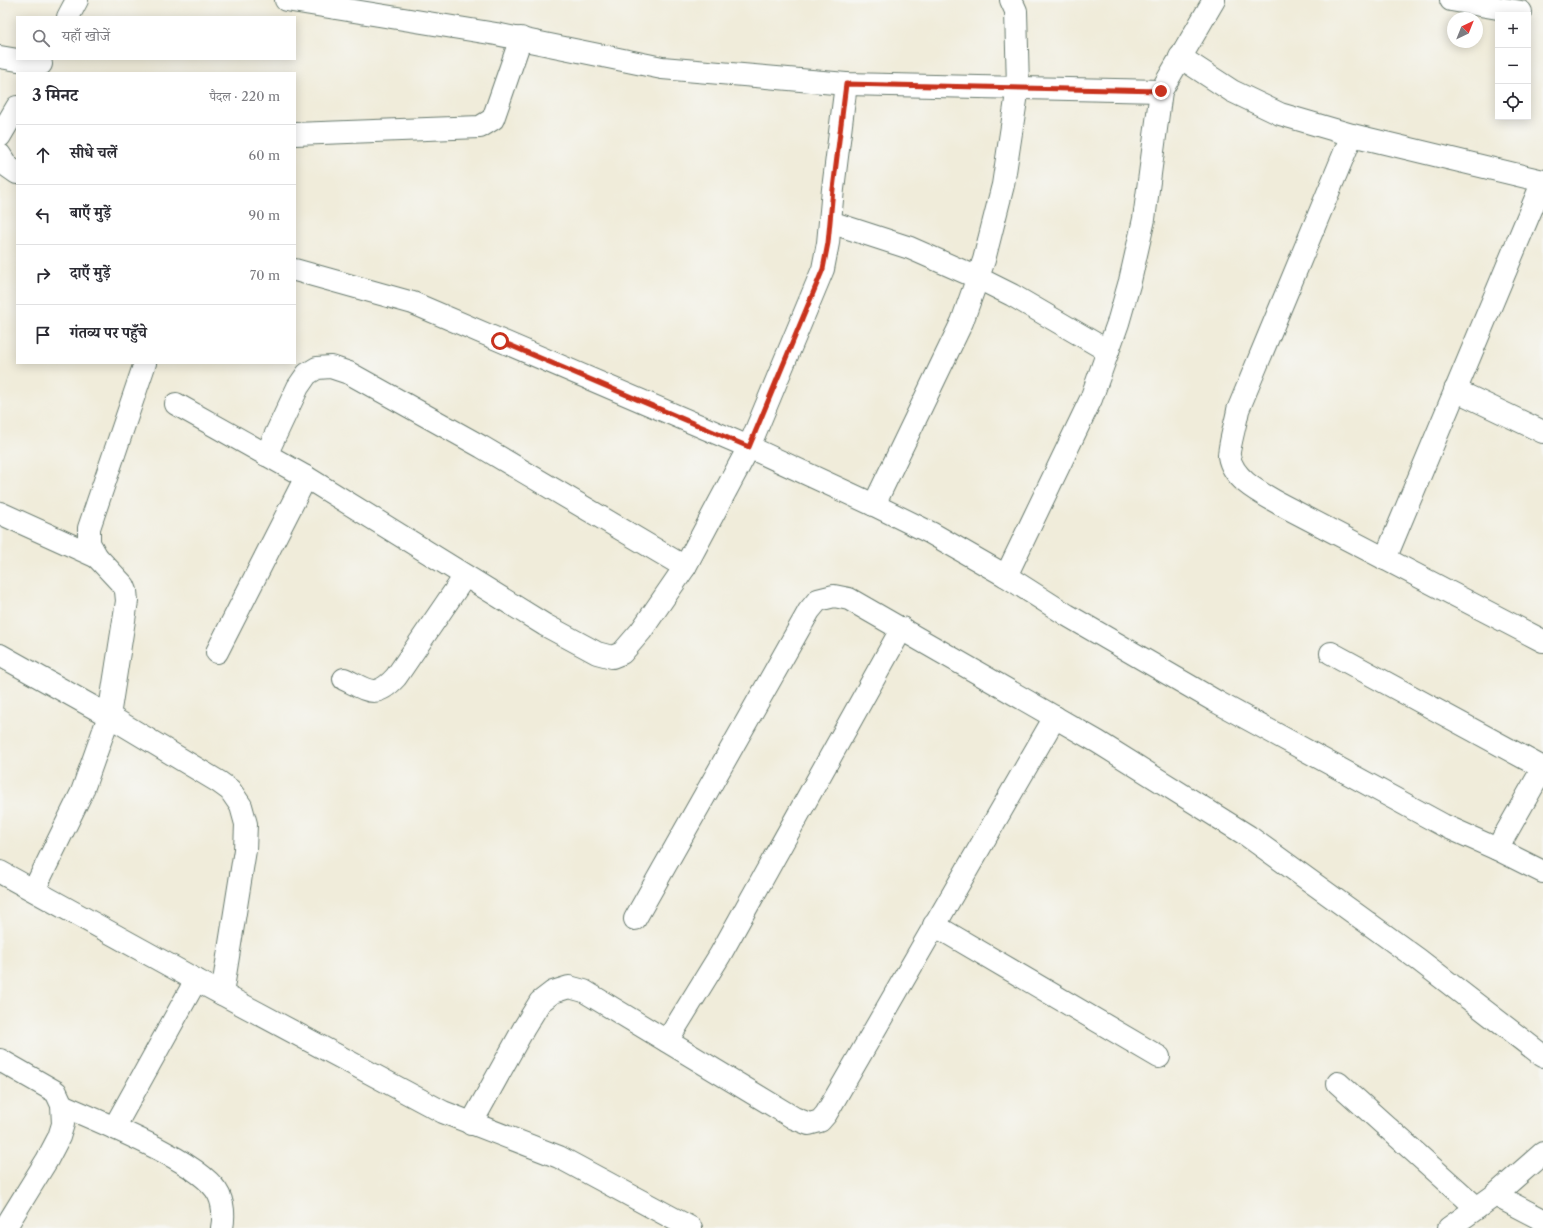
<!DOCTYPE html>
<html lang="hi">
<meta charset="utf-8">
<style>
:root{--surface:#fff;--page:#f2f2f3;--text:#2b2b33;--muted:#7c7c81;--line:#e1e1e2}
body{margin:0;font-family:"Libre Caslon Text","Noto Serif Devanagari",serif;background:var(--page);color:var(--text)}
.controls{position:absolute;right:12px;top:12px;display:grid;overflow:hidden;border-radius:0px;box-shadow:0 2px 10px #0003}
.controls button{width:36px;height:36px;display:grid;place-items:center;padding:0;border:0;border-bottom:1px solid var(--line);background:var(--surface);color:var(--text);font:20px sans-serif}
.compass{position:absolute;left:1447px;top:12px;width:36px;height:36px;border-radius:50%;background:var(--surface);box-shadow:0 2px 10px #0003;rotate:43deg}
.stop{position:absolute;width:12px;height:12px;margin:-9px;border:3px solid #c8321e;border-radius:50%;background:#fff}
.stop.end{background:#c8321e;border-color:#fff;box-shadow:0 1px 4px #0008}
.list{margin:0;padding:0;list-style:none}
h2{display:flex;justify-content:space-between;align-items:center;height:52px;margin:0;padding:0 16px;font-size:17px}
h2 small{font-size:13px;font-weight:400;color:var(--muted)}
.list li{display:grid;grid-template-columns:26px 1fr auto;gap:12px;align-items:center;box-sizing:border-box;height:60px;padding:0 16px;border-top:1px solid var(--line)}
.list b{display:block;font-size:15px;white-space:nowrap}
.list em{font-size:13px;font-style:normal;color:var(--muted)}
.icon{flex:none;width:22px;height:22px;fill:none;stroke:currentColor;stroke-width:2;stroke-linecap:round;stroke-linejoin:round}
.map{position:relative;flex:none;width:1543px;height:1228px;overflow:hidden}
.search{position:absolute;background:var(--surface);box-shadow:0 2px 10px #0003;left:16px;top:16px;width:280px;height:44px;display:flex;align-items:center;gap:10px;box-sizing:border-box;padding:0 14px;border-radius:0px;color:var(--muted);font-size:15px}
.panel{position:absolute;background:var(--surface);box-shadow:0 2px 10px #0003;left:16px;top:72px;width:280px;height:292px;border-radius:0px}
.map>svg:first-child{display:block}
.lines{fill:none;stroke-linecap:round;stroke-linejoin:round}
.minor-casing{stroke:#687a6e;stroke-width:24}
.major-casing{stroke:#687a6e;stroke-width:24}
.minor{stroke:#fff;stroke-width:22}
.major{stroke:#fff;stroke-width:22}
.route{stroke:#c8321e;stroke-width:5}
</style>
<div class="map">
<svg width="1543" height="1228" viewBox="0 0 1543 1228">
<rect width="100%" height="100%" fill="#f6f6f2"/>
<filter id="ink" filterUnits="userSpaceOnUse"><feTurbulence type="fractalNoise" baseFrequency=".025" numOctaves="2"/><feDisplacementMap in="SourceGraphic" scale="8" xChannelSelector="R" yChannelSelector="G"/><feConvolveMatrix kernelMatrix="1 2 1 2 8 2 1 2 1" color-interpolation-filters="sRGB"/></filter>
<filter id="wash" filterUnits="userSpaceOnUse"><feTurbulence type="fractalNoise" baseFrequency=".012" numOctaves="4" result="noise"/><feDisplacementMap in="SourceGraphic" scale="16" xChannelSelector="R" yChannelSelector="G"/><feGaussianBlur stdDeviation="0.9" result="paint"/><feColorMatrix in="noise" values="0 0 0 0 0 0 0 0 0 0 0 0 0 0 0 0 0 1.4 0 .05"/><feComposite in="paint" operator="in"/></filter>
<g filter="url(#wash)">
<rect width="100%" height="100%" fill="#f0ecda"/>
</g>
<g filter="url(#ink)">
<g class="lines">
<g class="minor-casing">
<g id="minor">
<path d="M286,0L496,34L662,68L846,84L1161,91"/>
<path d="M1451,0L1521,12"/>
<path d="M68,17L77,0"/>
<path d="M0,57L41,64"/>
<path d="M1180,57L1232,91L1280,114L1352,135L1543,181L1385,559"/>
<path d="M295,134L480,127L493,119L521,38"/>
<path d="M1352,135L1238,410C1237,418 1228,450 1229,456C1233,480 1261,493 1280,504L1543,641"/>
<path d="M0,136L17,107"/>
<path d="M0,155L7,166L17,173"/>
<path d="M830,222L910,248L978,278L1012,295L1108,351"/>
<path d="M295,270L413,303L749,447L874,505L931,533L1006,576L1067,615L1217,702L1443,825L1497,849L1543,872"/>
<path d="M1455,390L1543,432"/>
<path d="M176,404L306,477L545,625L597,653L612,657L622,653L641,631L685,567L749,447L823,269L828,243L833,189L846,84"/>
<path d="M266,455L298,387L307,374L317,368L331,367L349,373L482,447L685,567"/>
<path d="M874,505L962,322L984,260L1003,185L1018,87L1016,11L1011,0"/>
<path d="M0,513L97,557"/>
<path d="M1006,576L1091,399L1108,351L1118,323L1130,281L1144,219L1161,91L1214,0"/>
<path d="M217,652L306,477"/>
<path d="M1331,653L1543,768L1497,849"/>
<path d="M0,655L109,716L219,782L230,790L241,806L246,824L245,850L222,994"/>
<path d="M344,679C368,690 375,700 396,677L465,576"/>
<path d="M0,872L196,980L443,1112L559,1157L691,1228"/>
<path d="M34,890L82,792L109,716L127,601L126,591L124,586L97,557L89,543V528L145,363"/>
<path d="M635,919L809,611L818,600L834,596L849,599L1098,742L1248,836L1419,960L1543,1056"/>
<path d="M934,925L1159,1057"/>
<path d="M667,1041L720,955L902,628"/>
<path d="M0,1060L56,1092L62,1105L63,1124L59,1137L47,1160L5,1228"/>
<path d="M1338,1083L1477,1208"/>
<path d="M62,1105C97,1121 204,1162 219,1195C224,1206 224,1217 222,1228"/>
<path d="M471,1124L524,1028L540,1002L553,992L569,987L584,991L794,1118L809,1124L820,1121L826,1114L1055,717"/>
<path d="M114,1128L196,980"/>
<path d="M1495,1195L1543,1220"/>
</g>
</g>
<g class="major-casing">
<path id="major" d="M1449,1228L1495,1195L1543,1153"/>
</g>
<use href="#minor" class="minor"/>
<use href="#major" class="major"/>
</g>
</g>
<g class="lines" filter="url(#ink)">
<path class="route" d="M500,341L749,447L823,269L828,243L833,189L846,84L1161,91"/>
</g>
</svg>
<div class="controls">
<button>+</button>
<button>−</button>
<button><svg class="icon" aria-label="locate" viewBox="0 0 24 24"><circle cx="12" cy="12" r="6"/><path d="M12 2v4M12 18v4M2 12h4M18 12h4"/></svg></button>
</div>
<svg class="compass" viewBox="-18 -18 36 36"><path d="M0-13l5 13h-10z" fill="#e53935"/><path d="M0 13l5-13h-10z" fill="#7c7c81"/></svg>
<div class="stop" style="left:500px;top:341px"></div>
<div class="stop end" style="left:1161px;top:91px"></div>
<div class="search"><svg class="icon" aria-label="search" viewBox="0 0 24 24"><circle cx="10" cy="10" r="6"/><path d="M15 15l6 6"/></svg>यहाँ खोजें</div>
<section class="panel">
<h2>3 मिनट<small>पैदल · 220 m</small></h2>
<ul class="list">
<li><svg class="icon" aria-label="ahead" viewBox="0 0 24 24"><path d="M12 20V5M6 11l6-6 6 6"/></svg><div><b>सीधे चलें</b></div><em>60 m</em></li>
<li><svg class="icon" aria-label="left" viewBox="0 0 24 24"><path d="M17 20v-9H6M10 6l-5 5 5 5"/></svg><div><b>बाएँ मुड़ें</b></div><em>90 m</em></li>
<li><svg class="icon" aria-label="right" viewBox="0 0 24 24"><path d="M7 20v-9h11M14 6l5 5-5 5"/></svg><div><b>दाएँ मुड़ें</b></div><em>70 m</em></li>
<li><svg class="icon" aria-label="arrive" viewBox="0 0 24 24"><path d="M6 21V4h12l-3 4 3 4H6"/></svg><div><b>गंतव्य पर पहुँचे</b></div></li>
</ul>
</section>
</div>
